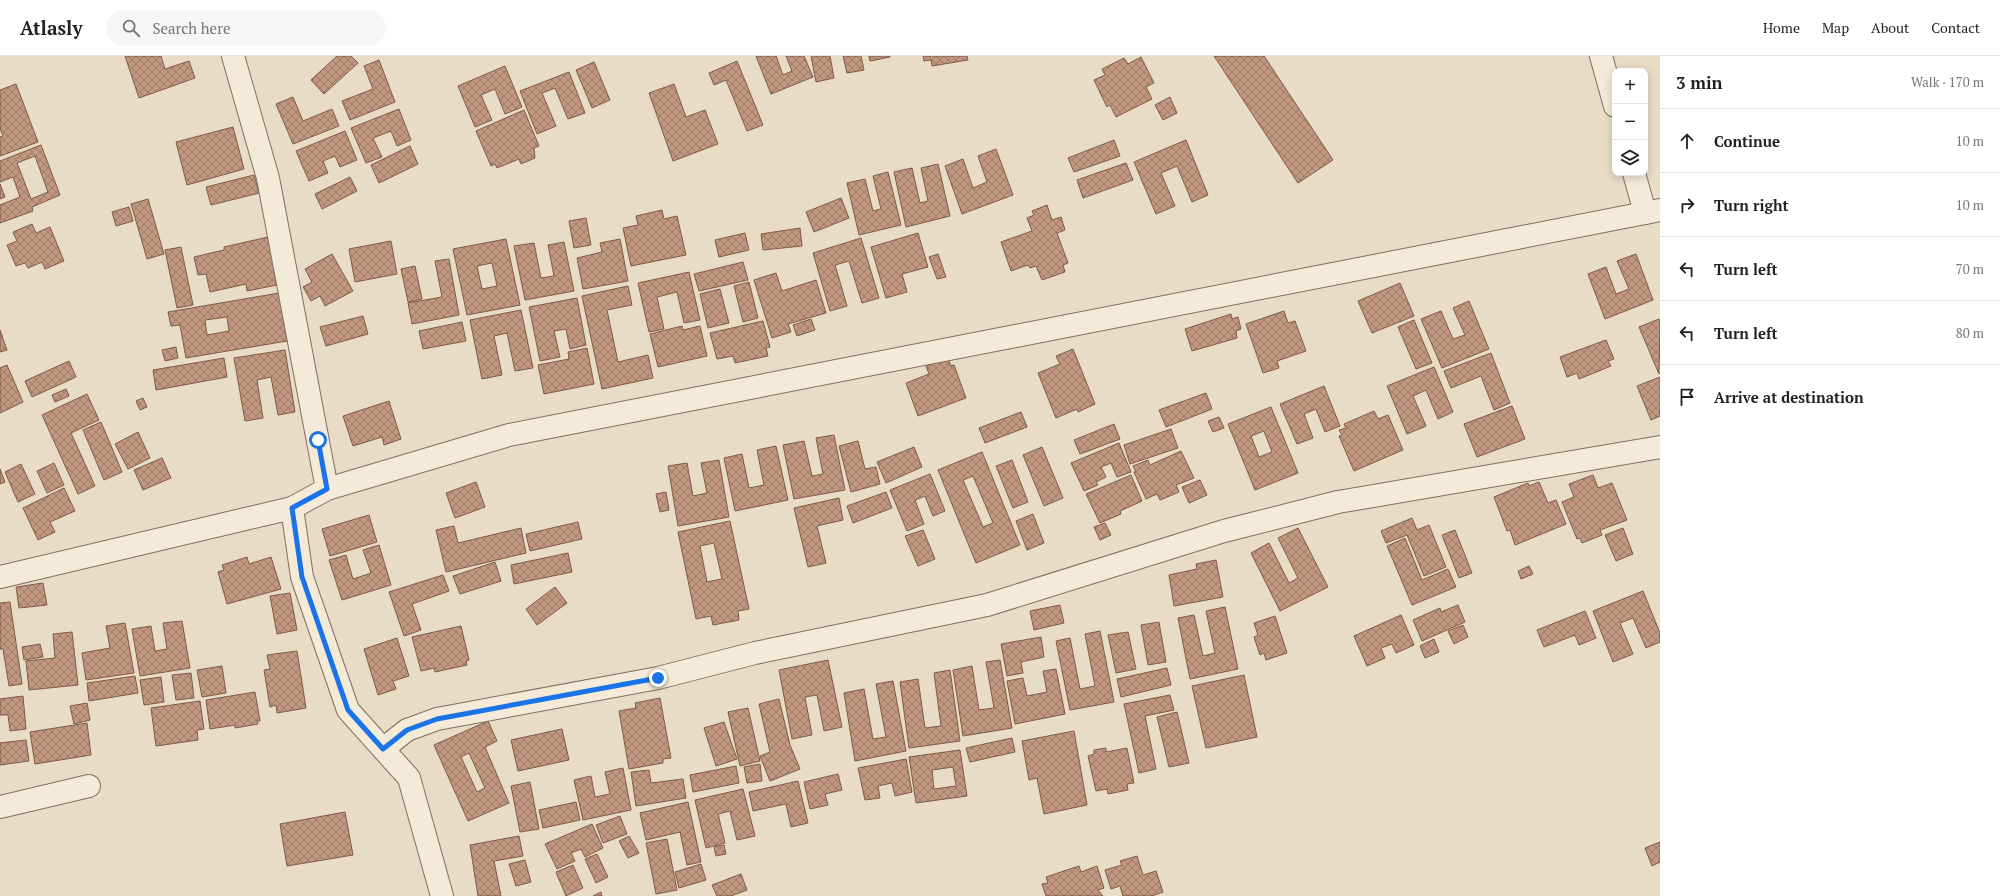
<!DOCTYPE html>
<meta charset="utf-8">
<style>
:root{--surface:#fff;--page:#f6f6f6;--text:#222;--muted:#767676;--line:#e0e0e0}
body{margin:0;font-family:"PT Serif",serif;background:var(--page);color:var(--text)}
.controls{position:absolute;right:12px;top:12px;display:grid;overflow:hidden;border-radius:8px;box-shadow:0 2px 10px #0003}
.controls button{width:36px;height:36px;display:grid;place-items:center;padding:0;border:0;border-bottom:1px solid var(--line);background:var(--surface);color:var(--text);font:20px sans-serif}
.stop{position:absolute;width:12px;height:12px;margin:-9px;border:3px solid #1a73e8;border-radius:50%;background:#fff}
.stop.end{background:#1a73e8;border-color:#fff;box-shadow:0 1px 4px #0008}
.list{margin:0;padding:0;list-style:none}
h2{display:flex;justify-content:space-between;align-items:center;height:52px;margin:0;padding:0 16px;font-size:17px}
h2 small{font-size:13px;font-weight:400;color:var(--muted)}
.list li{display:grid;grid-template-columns:26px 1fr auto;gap:12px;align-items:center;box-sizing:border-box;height:64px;padding:0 16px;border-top:1px solid var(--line)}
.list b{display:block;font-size:15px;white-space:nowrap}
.list em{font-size:13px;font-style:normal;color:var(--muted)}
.icon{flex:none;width:22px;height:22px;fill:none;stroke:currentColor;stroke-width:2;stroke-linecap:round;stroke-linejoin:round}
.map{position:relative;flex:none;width:1660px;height:840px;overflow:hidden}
header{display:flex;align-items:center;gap:24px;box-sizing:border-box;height:56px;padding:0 20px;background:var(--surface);border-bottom:1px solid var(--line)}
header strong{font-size:19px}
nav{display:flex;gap:22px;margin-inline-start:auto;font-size:14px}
.search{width:280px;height:36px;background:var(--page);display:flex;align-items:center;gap:10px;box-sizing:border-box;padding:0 14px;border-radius:22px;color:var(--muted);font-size:15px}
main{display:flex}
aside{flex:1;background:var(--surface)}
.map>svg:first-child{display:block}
.building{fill:url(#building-cross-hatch);stroke:#7d5947;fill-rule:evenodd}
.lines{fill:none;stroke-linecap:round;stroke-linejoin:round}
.minor-casing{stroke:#816e5e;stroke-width:24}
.minor{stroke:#f4ead8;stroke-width:22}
.route{stroke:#1a73e8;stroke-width:5}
</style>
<header>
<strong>Atlasly</strong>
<div class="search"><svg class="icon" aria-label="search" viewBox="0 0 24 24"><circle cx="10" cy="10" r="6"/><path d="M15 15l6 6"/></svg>Search here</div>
<nav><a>Home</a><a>Map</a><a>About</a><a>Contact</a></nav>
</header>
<main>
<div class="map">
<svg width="1660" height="840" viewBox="0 0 1660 840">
<defs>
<pattern id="building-cross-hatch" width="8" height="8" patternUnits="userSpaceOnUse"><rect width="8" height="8" fill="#c29780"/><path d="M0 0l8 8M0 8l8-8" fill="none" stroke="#9e7b68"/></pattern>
</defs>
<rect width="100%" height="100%" fill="#e8dcc6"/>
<g class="building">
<path d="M125,0H161L165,13L189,5L195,22L139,42Z"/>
<path d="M337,0H351L358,7L324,38L311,24Z"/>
<path d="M756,0H776L783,19L792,15L786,0H804L813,21L771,38Z"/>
<path d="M811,0H830L834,22L816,26Z"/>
<path d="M843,0H861L864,14L847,17Z"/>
<path d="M869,0H890V1L870,5Z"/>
<path d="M923,0H967L968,4L932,10L931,4L924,5Z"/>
<path d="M1214,0H1264L1333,104L1298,127Z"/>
<path d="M1141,1L1154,27L1146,31L1152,43L1116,61L1110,49L1107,51L1094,24L1105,19L1102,13L1124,2L1128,8Z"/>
<path d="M379,4L395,46L350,64L342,45L373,33L364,10Z"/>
<path d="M737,5L763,69L747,75L726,24L714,29L709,17Z"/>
<path d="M594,6L610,44L592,52L576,14Z"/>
<path d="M505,10L522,51L505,58L495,33L481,39L492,64L475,71L458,30Z"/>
<path d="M569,16L585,57L568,63L555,32L542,37L556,70L537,78L520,35Z"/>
<path d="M16,28L38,86L0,100V81L3,80L0,73V34Z"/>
<path d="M674,28L686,61L705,54L718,88L673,105L649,37Z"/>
<path d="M293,41L303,65L332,53L339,70L293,88L276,48Z"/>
<path d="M1170,41L1177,57L1163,64L1155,49Z"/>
<path d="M399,53L411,84L397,90L391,75L373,82L382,101L366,107L351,72Z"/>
<path d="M524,54L539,90L534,92L535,102L521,108L519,103L497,112L495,108L491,110L476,75Z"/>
<path d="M233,71L244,113L187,129L176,86Z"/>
<path d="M345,75L357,104L340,111L335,100L323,105L328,117L309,125L296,95Z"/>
<path d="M1114,84L1120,100L1074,116L1068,102Z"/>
<path d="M1186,84L1208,139L1192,146L1177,110L1161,117L1175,150L1156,158L1134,106Z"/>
<path d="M41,89L60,139L32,151L33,155L0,167V149L20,141L13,121L0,126V105ZM35,100L48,136L31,143L17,107Z"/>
<path d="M410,90L418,108L379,127L371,109Z"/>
<path d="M996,93L1013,139L962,158L945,110L963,103L973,132L987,126L978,100Z"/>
<path d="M1126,107L1133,124L1083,142L1077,124Z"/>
<path d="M938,108L950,160L906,171L894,116L912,112L920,147L928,145L921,112Z"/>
<path d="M888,116L901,169L859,179L847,127L865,123L873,155L881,153L873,120Z"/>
<path d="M254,119L259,137L211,149L206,131Z"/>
<path d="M350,121L357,135L322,153L315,138Z"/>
<path d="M0,128L5,141L0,143Z"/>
<path d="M841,142L849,162L814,176L806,156Z"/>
<path d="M148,143L164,198L147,203L131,148Z"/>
<path d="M1047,149L1052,164L1061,161L1065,174L1057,177L1068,207L1063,209L1065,216L1042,224L1036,210L1030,212L1028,209L1011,215L1001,186L1032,175L1027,162L1034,159L1032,155Z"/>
<path d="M129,151L133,165L116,170L112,156Z"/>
<path d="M662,154L664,163L677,160L686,199L631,210L623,172L638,169L636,160Z"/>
<path d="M586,162L591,189L574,192L569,165Z"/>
<path d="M32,168L36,177L50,171L64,205L45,213L42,206L28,212L25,207L16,210L7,189L17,185L13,176Z"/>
<path d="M800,172L802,190L763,194L761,178Z"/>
<path d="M745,177L749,194L719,201L715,184Z"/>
<path d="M918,177L928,211L902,218L907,236L886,242L871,191Z"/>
<path d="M268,181L277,221L275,222L277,229L247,235L246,228L210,236L206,218L198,219L194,201L224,194V191Z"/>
<path d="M861,182L879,242L862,247L849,205L835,209L847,250L830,255L813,197Z"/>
<path d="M506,183L520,249L467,259L453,193ZM492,207L497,230L482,233L477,210Z"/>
<path d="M620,183L628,225L583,233L577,202L602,196L600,187Z"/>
<path d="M391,185L397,218L355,226L349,193Z"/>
<path d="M564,186L574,235L525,244L514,190L534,187L541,222L554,220L548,189Z"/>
<path d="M181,191L193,249L177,252L165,194Z"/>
<path d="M332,198L353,235L325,250L320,240L311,245L303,231L312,226L305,213Z"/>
<path d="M938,198L946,221L937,223L929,201Z"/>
<path d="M1636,198L1653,244L1605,263L1588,218L1606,211L1616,238L1629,233L1617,205Z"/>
<path d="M449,203L459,259L412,268L408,247L442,241L435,205Z"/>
<path d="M743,206L748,224L699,235L694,218Z"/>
<path d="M415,210L422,243L408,246L401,213Z"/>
<path d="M689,216L700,264L684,267L677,236L657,241L664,273L649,276L638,227Z"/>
<path d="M776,217L782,235L816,224L826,257L788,268L791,276L772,282L754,224Z"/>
<path d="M749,226L758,262L743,266L734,230Z"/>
<path d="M1400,227L1414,260L1372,277L1358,245Z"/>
<path d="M628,230L632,249L607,254L618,306L648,299L653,322L602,333L582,240Z"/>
<path d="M720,233L729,267L708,272L700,238Z"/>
<path d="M279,237L287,285L186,302L180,269L171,270L168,256ZM227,261L229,275L207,279L205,264Z"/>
<path d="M577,242L586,289L570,293L566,273L554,275L560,301L540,305L529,251Z"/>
<path d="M1469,245L1489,293L1442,312L1421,263L1441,255L1453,283L1465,279L1453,252Z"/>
<path d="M521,254L533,312L515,315L507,277L494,280L502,319L482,323L470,264Z"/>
<path d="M1284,255L1288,267L1295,265L1306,295L1277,305L1279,312L1263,317L1246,268Z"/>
<path d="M1231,258L1232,263L1238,261L1241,273L1236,275L1237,282L1192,295L1185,273Z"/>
<path d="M363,260L368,278L326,290L320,271Z"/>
<path d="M811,263L815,274L797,280L793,269Z"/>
<path d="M1659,263L1660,265L1659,318L1639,271Z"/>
<path d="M1414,264L1432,307L1416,313L1398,271Z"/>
<path d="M763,265L770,291L766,292L768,300L735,307L733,300L717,303L710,277Z"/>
<path d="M462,266L466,285L423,293L419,275Z"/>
<path d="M682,270L683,274L700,270L707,300L658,311L650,278Z"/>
<path d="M0,274L7,294L0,296Z"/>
<path d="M1606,284L1614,303L1608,305L1611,310L1579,323L1577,317L1567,321L1560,301Z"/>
<path d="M176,291L178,302L165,305L162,294Z"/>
<path d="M587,292L594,328L544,338L538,309L569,303L568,296Z"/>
<path d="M1073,293L1095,348L1078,356L1077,353L1056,362L1038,317L1060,308L1056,300Z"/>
<path d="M285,294L295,356L278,359L271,321L257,324L263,362L245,365L234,302Z"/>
<path d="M1491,297L1510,347L1494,354L1481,320L1451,332L1444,315Z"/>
<path d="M224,302L227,321L156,334L153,314Z"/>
<path d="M948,302L951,310L954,309L966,342L918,360L906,327L929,318L926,310Z"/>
<path d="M69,305L76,321L32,341L25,325Z"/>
<path d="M7,309L23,346L0,357V312Z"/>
<path d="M1434,311L1453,356L1438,363L1426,334L1413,340L1426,370L1407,378L1387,330Z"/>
<path d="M1660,321V360L1651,364L1637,330Z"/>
<path d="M1324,330L1340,370L1325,376L1316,353L1304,358L1313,382L1297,388L1280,348Z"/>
<path d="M66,333L69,340L55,346L52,339Z"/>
<path d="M1206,337L1212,353L1166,371L1159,354Z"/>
<path d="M87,338L99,364L71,377L95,430L78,438L42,359Z"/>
<path d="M143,342L147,351L140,354L136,345Z"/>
<path d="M389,345L401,383L384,389L382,381L353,390L343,360Z"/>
<path d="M1512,350L1525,383L1477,401L1464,368Z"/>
<path d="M1271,351L1298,417L1255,434L1228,368ZM1264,375L1272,396L1259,401L1251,380Z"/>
<path d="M1374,355L1378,363L1388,359L1403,394L1354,415L1339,380L1342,379L1339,374L1346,372L1344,368Z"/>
<path d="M1021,356L1027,371L985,387L979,372Z"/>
<path d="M1219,361L1224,372L1213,376L1208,365Z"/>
<path d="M101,366L122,416L104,424L83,374Z"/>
<path d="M1114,368L1120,383L1080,398L1074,384Z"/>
<path d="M1171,373L1178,392L1130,408L1124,389Z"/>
<path d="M138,376L150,402L128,413L115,388Z"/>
<path d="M834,379L845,434L794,443L783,389L804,385L812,420L823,418L816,382Z"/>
<path d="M858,385L865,413L876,411L880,428L851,436L839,390Z"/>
<path d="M1119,387L1131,416L1117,421L1111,407L1101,411L1106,421L1096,426L1098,429L1084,435L1071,407Z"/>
<path d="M776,390L788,444L735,455L724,402L742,398L749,432L764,429L757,394Z"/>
<path d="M914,391L922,411L886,427L877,406Z"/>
<path d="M1042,391L1063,442L1044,450L1023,399Z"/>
<path d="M1181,395L1194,422L1176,429L1179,436L1160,444L1157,438L1146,443L1134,416H1136L1133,410L1148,404L1150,409Z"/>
<path d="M982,396L1020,489L976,507L938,414ZM973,420L993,467L983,471L963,424Z"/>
<path d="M162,402L171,422L143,434L134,414Z"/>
<path d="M719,404L729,461L678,470L668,410L687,407L693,440L707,437L701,407Z"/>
<path d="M1012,404L1028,446L1013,452L996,410Z"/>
<path d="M54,407L64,429L47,437L37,415Z"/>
<path d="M21,408L35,438L18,446L5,416Z"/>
<path d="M0,413L5,426L0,428Z"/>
<path d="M930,418L945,455L933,460L925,440L915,444L924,468L907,475L890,434Z"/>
<path d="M1131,419L1142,445L1120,455L1121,458L1100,467L1086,438Z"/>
<path d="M1593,419L1598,432L1612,427L1627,464L1600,474L1602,479L1582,487L1580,482L1577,483L1562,446L1574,441L1569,428Z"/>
<path d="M1200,424L1207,439L1189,447L1182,431Z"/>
<path d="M476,426L485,451L455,462L446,437Z"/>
<path d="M1539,426L1548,447L1556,444L1566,468L1515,489L1510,474L1507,475L1494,441L1528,427L1529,430Z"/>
<path d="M64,432L75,455L50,466L55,476L38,484L23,452Z"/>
<path d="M666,436L669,454L660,456L656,438Z"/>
<path d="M886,436L892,452L853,467L847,450Z"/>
<path d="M839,442L843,464L817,470L826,507L808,511L794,452Z"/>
<path d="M1033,458L1044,487L1027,494L1016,465Z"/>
<path d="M369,459L377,486L330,500L322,473Z"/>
<path d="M1412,462L1417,474L1429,469L1446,511L1424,520L1407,479L1386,487L1381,475Z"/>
<path d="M730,465L749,553L738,555L739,564L713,569L711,560L696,563L678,476ZM714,487L722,523L707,526L700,490Z"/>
<path d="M578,466L582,483L530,495L526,478Z"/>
<path d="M1105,467L1111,479L1100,484L1094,471Z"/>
<path d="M454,470L458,487L521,472L526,497L446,516L436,474Z"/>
<path d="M1298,472L1328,531L1280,555L1251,497L1269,487L1289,527L1298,522L1278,482Z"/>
<path d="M1623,472L1633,498L1616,505L1605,479Z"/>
<path d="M923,474L935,503L918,510L905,480Z"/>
<path d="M1455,474L1472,517L1459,522L1442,479Z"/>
<path d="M1405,482L1422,524L1448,513L1456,531L1412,549L1387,490Z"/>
<path d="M379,489L391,529L342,544L329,504L346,499L353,523L371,517L363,494Z"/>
<path d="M568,497L572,516L514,528L511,509Z"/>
<path d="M247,501L249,508L271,501L281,533L227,548L218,516L224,514L222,509Z"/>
<path d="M1216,504L1223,541L1174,550L1169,519L1197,513L1196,508Z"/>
<path d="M495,506L501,525L460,538L453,520Z"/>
<path d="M1529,510L1533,518L1521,523L1518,515Z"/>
<path d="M443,519L449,535L412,548L421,574L404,580L389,536Z"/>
<path d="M43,527L47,549L19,552L16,531Z"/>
<path d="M555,531L567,547L537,569L526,553Z"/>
<path d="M1643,535L1660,577V586L1646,592L1633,562L1620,567L1633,598L1613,606L1593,555Z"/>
<path d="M290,537L297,574L277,578L270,540Z"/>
<path d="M10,546L22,628L9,630L3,593H0V547Z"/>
<path d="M1060,549L1064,567L1034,574L1030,555Z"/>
<path d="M1458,549L1465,566L1422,585L1413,564L1440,552L1441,556Z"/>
<path d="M1225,551L1238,613L1190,623L1178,562L1194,559L1203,600L1215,597L1206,555Z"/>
<path d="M1585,555L1596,582L1579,589L1575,579L1544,591L1537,574Z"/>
<path d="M1401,559L1414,589L1396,597L1392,588L1381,592L1385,602L1367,610L1354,580Z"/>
<path d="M1275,560L1287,597L1266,604L1264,597L1260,599L1254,581L1258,579L1254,567Z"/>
<path d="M182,565L190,612L140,620L132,573L151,570L155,595L167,593L163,567Z"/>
<path d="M1159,566L1166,606L1148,609L1141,569Z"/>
<path d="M125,567L134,617L86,624L82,597L110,592L106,570Z"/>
<path d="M1463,569L1468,581L1454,588L1448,575Z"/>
<path d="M461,570L469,604L466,605L467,609L435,616L434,612L421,615L412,581Z"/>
<path d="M1100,575L1114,646L1070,654L1056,585L1070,582L1080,633L1095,630L1085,578Z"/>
<path d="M72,576L78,629L29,634L26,605L55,602L53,578Z"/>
<path d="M1128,576L1136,613L1116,617L1108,579Z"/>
<path d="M1041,581L1044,601L1021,606L1023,617L1007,620L1001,588Z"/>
<path d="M397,582L409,620L393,625L396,633L378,639L364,593Z"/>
<path d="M1434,583L1439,596L1425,602L1420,590Z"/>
<path d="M40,588L43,601L24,604L22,591Z"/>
<path d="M297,595L306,652L277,657L276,649L270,651L264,614L270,613L267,599Z"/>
<path d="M828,604L842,671L824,675L817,639L805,641L812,679L792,683L779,614Z"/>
<path d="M1000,604L1012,672L963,680L953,614L972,610L979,654L994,652L986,606Z"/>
<path d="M222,610L226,637L202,641L197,614Z"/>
<path d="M1167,612L1171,629L1121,641L1117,623Z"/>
<path d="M1056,613L1065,658L1015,668L1007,625L1023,622L1027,640L1047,636L1043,615Z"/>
<path d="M950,614L960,685L909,692L900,626L918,623L925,672L941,670L934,617Z"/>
<path d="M191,617L194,642L176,644L172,619Z"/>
<path d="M1244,619L1257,681L1206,692L1192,630Z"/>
<path d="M135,620L138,637L89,645L87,627Z"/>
<path d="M161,621L164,646L144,649L140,624Z"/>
<path d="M893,625L906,695L855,705L844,637L864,633L873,683L886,681L876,628Z"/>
<path d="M255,636L260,665H257L258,668L235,672V669L210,673L206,644Z"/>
<path d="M1170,639L1174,654L1145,660L1156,713L1139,717L1124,648Z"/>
<path d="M23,640L26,673L10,675L8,659H0V643Z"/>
<path d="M660,642L671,702L663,703V707L629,713L619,655L636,652L635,647Z"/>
<path d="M779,643L790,689L800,713L770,725L760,700L770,696L759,648Z"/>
<path d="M200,645L204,673L197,674L198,684L156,690L151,652Z"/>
<path d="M87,647L90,664L74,668L70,650Z"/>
<path d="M748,652L760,705L740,710L728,656Z"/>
<path d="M1177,656L1189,707L1169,711L1157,661Z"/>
<path d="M488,665L497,685L485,691L509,747L468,765L434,689ZM469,697L485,732L477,736L461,701Z"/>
<path d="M724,666L737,703L716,710L704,672Z"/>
<path d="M87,667L91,699L35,708L30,676Z"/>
<path d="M562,673L569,704L518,715L511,684Z"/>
<path d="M1074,675L1087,749L1044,758L1037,722L1029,724L1022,685Z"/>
<path d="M1012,682L1015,696L970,706L966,692Z"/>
<path d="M26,684L29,705L0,709V687Z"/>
<path d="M1106,692V696L1127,692L1134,727L1127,728L1128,734L1108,738L1107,733L1096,735L1088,700L1094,698V694Z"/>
<path d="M960,694L967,740L916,747L909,701ZM953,711L956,730L934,733L932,714Z"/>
<path d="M906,703L912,736L895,740L892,727L878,730L880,742L865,744L858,712Z"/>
<path d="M760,708L762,725L747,727L744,711Z"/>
<path d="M736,710L739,727L693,736L690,719Z"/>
<path d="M623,712L631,754L583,764L574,724L591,720L595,741L610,738L605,716Z"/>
<path d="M649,714L651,727L683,723L686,742L636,750L631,716Z"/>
<path d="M838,718L842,734L825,738L828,749L810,753L804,726Z"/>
<path d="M798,725L808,767L791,771L786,748L753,755L749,736Z"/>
<path d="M530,726L539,773L520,776L511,730Z"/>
<path d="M743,733L755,780L737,784L730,755L718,758L725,787L706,792L695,744Z"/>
<path d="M576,746L580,764L543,772L539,754Z"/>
<path d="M688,746L701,806L687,809L680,776L646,784L640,757Z"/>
<path d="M345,756L353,799L287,810L280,768Z"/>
<path d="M620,760L627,778L603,787L596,769Z"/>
<path d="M592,768L603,792L585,801L581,793L571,797L575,805L557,813L545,788Z"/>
<path d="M519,780L523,800L494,805L501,840H478L470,789Z"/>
<path d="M629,780L639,797L628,802L619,785Z"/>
<path d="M667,783L677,834L656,838L646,787Z"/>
<path d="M1660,786V806L1652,810L1645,792Z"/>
<path d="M724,789L726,798L716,800L714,791Z"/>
<path d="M597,798L608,821L596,827L585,803Z"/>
<path d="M1137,800L1143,819L1156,815L1163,836L1152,840H1123L1120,830L1111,833L1105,814L1122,809L1120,805Z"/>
<path d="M525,804L531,826L516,830L509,808Z"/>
<path d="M701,808L706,824L679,832L675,816Z"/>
<path d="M573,809L583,832L566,840L556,816Z"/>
<path d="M1079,810L1081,816L1097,810L1104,832L1098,834L1103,840H1046L1042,828L1048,827L1046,821Z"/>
<path d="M741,818L747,834L731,840H717L712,829Z"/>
<path d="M601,836L602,840H593Z"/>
</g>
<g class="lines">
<g class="minor-casing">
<g id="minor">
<path d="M233,0L268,122L327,433L292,452L302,521L348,654L409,722L442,840"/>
<path d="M1601,0L1615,50"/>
<path d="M1634,117L1645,157L1660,154"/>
<path d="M327,433L509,379L1645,157"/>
<path d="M0,521L292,452"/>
<path d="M383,693L407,674L437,663L658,622L755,597L987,549L1224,475L1338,446L1660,391"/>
<path d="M0,751L89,730"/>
</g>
</g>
<use href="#minor" class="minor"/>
</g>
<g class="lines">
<path class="route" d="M318,384L327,433L292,452L302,521L348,654L383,693L407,674L437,663L658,622"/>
</g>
</svg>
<div class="controls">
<button>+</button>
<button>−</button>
<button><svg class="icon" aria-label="layers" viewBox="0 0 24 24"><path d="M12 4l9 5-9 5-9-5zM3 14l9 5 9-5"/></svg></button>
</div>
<div class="stop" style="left:318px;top:384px"></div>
<div class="stop end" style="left:658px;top:622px"></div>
</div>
<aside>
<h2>3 min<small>Walk · 170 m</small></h2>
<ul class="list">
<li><svg class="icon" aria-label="ahead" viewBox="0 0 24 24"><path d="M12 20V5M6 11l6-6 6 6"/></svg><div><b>Continue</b></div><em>10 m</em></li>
<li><svg class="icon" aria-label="right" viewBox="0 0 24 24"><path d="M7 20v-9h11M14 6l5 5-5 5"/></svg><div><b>Turn right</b></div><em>10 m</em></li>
<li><svg class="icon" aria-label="left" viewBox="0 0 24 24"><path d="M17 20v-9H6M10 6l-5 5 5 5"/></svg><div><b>Turn left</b></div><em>70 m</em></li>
<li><svg class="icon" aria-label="left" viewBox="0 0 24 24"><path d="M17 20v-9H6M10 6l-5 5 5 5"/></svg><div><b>Turn left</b></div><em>80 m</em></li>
<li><svg class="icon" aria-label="arrive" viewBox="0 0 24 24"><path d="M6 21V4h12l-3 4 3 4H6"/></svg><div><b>Arrive at destination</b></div></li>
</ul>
</aside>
</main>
